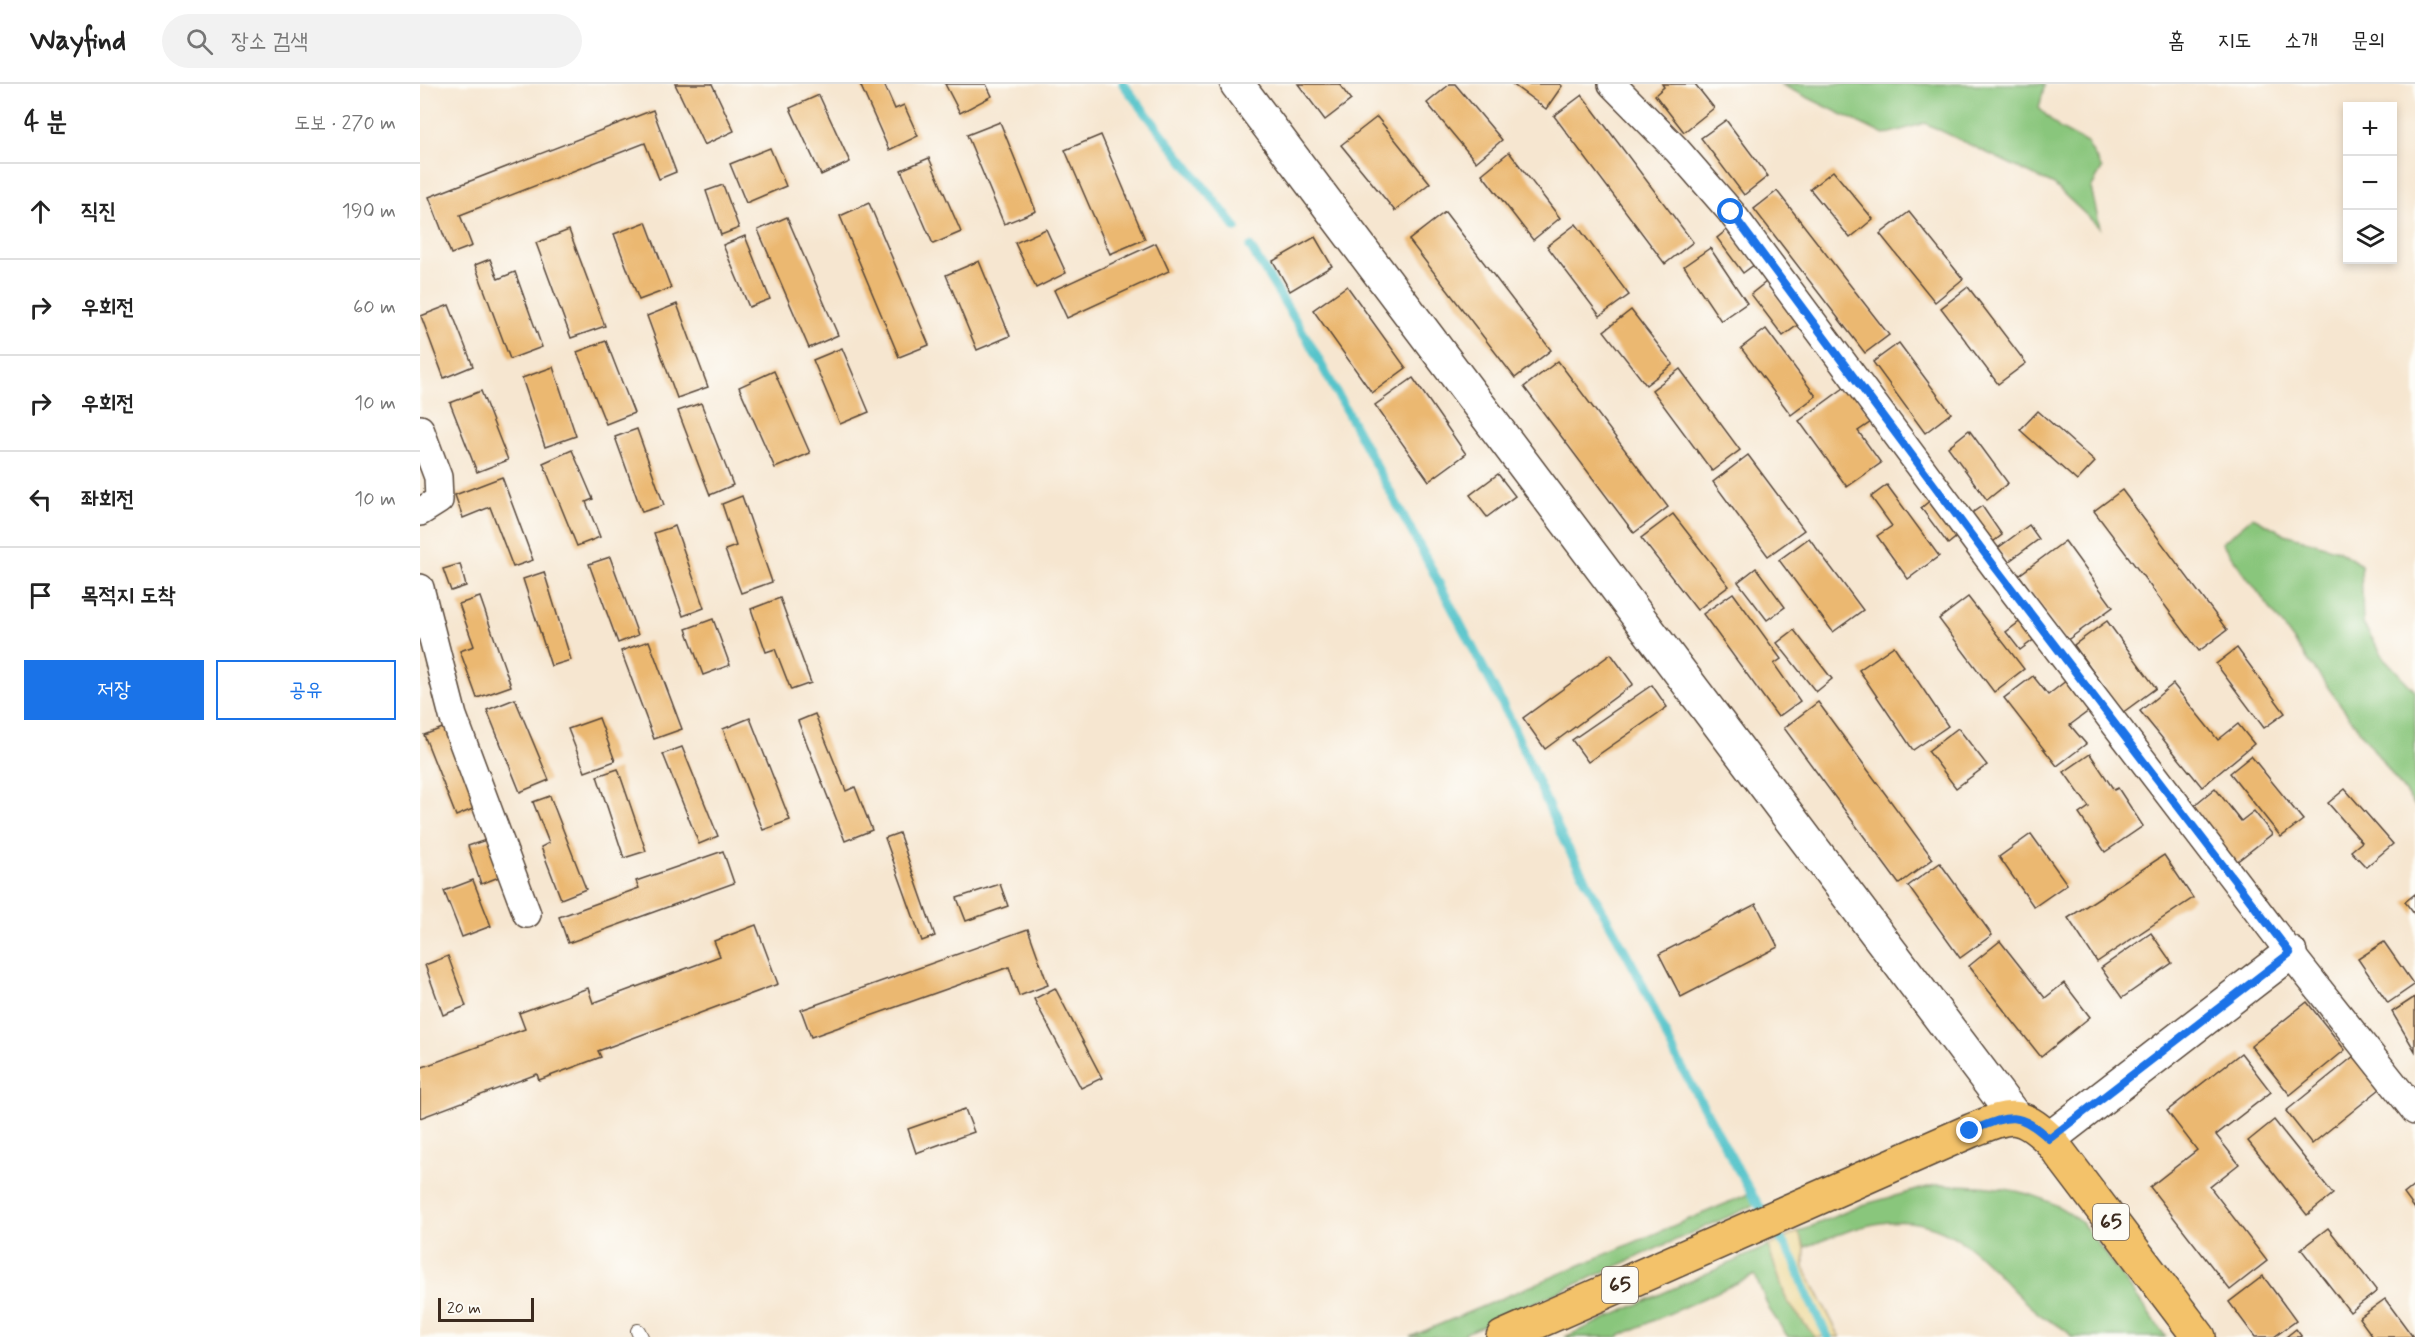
<!DOCTYPE html>
<html lang="ko">
<meta charset="utf-8">
<style>
:root{--surface:#fff;--page:#f2f2f2;--text:#222;--muted:#767676;--line:#e0e0e0;--accent:#1a73e8}
body{margin:0;font-family:Mynerve,"Poor Story",sans-serif;background:var(--page);color:var(--text)}
.controls{position:absolute;right:18px;top:18px;display:grid;overflow:hidden;border-radius:0px;box-shadow:0 3px 9px #0003}
.controls button{width:54px;height:54px;display:grid;place-items:center;padding:0;border:0;border-bottom:2px solid var(--line);background:var(--surface);color:var(--text);font:30px sans-serif}
.scale{position:absolute;left:18px;bottom:15px;width:96px;box-sizing:border-box;padding-left:6px;border:3px solid #3b2a1e;border-top:0;font-size:16px;line-height:21px;white-space:nowrap;color:#3b2a1e;-webkit-text-stroke:4px #fdfcf7;paint-order:stroke}
.stop{position:absolute;width:18px;height:18px;margin:-14px;border:4px solid #1a73e8;border-radius:50%;background:#fff}
.stop.end{background:#1a73e8;border-color:#fff;box-shadow:0 2px 6px #0008}
.list{margin:0;padding:0;list-style:none}
h2{display:flex;justify-content:space-between;align-items:center;height:78px;margin:0;padding:0 24px;font-size:26px}
h2 small{font-size:20px;font-weight:400;color:var(--muted)}
.list li{display:grid;grid-template-columns:39px 1fr auto;gap:18px;align-items:center;box-sizing:border-box;height:96px;padding:0 24px;border-top:2px solid var(--line)}
.list b{display:block;font-size:22px;white-space:nowrap}
.list em{font-size:20px;font-style:normal;color:var(--muted)}
.actions{display:flex;gap:12px;padding:18px 24px}
.actions a{flex:1;padding:14px 0;border:2px solid var(--accent);border-radius:0px;text-align:center;font-size:21px;color:var(--accent)}
.actions .main{background:var(--accent);color:#fff}
.icon{flex:none;width:33px;height:33px;fill:none;stroke:currentColor;stroke-width:2;stroke-linecap:round;stroke-linejoin:round}
.map{position:relative;flex:none;width:1995px;height:1253px;overflow:hidden}
header{display:flex;align-items:center;gap:36px;box-sizing:border-box;height:84px;padding:0 30px;background:var(--surface);border-bottom:2px solid var(--line)}
header strong{font-size:28px}
nav{display:flex;gap:33px;margin-inline-start:auto;font-size:21px}
.search{width:420px;height:54px;background:var(--page);display:flex;align-items:center;gap:15px;box-sizing:border-box;padding:0 21px;border-radius:33px;color:var(--muted);font-size:22px}
main{display:flex}
aside{flex:1;background:var(--surface)}
.map>svg:first-child{display:block}
.green{fill:#89c67c;stroke:#62784d;stroke-width:1.5}
.sand{fill:#eeda9e;stroke:#94825e;stroke-width:1.5}
.lines{fill:none;stroke-linecap:round;stroke-linejoin:round}
.stream{stroke:#56c4cb;stroke-width:9}
.building{fill:#ebb871}
.service-casing{stroke:#574639;stroke-width:16}
.minor-casing{stroke:#574639;stroke-width:30}
.tertiary-casing{stroke:#574639;stroke-width:36}
.primary-casing{stroke:#574639;stroke-width:36}
.service{stroke:#fff;stroke-width:14}
.minor{stroke:#fff;stroke-width:27}
.tertiary{stroke:#fff;stroke-width:33}
.primary{stroke:#f3c26a;stroke-width:33}
.route{stroke:#1a73e8;stroke-width:8}
.labels{text-anchor:middle;dominant-baseline:central;stroke-width:4.5;stroke-linejoin:round;paint-order:stroke}
.shield{fill:#fdfcf7;stroke:#75695f;stroke-width:1.5}
.shield-label{font-size:21px;font-weight:bold;fill:#3b2a1e}
</style>
<header>
<strong>Wayfind</strong>
<div class="search"><svg class="icon" aria-label="search" viewBox="0 0 24 24"><circle cx="10" cy="10" r="6"/><path d="M15 15l6 6"/></svg>장소 검색</div>
<nav><a>홈</a><a>지도</a><a>소개</a><a>문의</a></nav>
</header>
<main>
<aside>
<h2>4 분<small>도보 · 270 m</small></h2>
<ul class="list">
<li><svg class="icon" aria-label="ahead" viewBox="0 0 24 24"><path d="M12 20V5M6 11l6-6 6 6"/></svg><div><b>직진</b></div><em>190 m</em></li>
<li><svg class="icon" aria-label="right" viewBox="0 0 24 24"><path d="M7 20v-9h11M14 6l5 5-5 5"/></svg><div><b>우회전</b></div><em>60 m</em></li>
<li><svg class="icon" aria-label="right" viewBox="0 0 24 24"><path d="M7 20v-9h11M14 6l5 5-5 5"/></svg><div><b>우회전</b></div><em>10 m</em></li>
<li><svg class="icon" aria-label="left" viewBox="0 0 24 24"><path d="M17 20v-9H6M10 6l-5 5 5 5"/></svg><div><b>좌회전</b></div><em>10 m</em></li>
<li><svg class="icon" aria-label="arrive" viewBox="0 0 24 24"><path d="M6 21V4h12l-3 4 3 4H6"/></svg><div><b>목적지 도착</b></div></li>
</ul>
<div class="actions"><a class="main">저장</a><a>공유</a></div>
</aside>
<div class="map">
<svg width="1995" height="1253" viewBox="0 0 1995 1253">
<rect width="100%" height="100%" fill="#fdfcf7"/>
<filter id="ink" filterUnits="userSpaceOnUse"><feTurbulence type="fractalNoise" baseFrequency=".0167" numOctaves="2"/><feDisplacementMap in="SourceGraphic" scale="12" xChannelSelector="R" yChannelSelector="G"/><feConvolveMatrix kernelMatrix="1 2 1 2 8 2 1 2 1" color-interpolation-filters="sRGB"/></filter>
<filter id="wash" filterUnits="userSpaceOnUse"><feTurbulence type="fractalNoise" baseFrequency=".008" numOctaves="4" result="noise"/><feDisplacementMap in="SourceGraphic" scale="24" xChannelSelector="R" yChannelSelector="G"/><feGaussianBlur stdDeviation="1.35" result="paint"/><feColorMatrix in="noise" values="0 0 0 0 0 0 0 0 0 0 0 0 0 0 0 0 0 1.4 0 .05"/><feComposite in="paint" operator="in"/></filter>
<g filter="url(#wash)">
<rect width="100%" height="100%" fill="#f6e6d0"/>
<g class="green">
<path d="M1360,0H1625L1619,24L1639,44L1667,59L1682,85L1671,104L1680,144L1634,101L1505,39L1464,51Z"/>
<path d="M1833,433L1865,450L1918,466L1941,481L1943,540L1965,575L1995,607V722L1802,459Z"/>
<path d="M1515,1101C1568,1100 1630,1104 1667,1145L1746,1253H1652C1646,1244 1635,1240 1626,1235C1616,1228 1606,1219 1598,1211C1581,1194 1565,1174 1545,1160C1490,1120 1442,1141 1385,1163L1378,1148L1442,1121Z"/>
<path d="M1331,1109L1337,1120L1037,1253H990Z"/>
<path d="M1348,1162L1367,1217L1395,1253H1368L1349,1225L1335,1191L1197,1253H1145Z"/>
</g>
<g class="sand">
<path d="M700,0H706L817,143L814,146Z"/>
<path d="M832,161L891,257L1000,458L1090,630L1145,754L1218,886L1258,972L1333,1108L1329,1111L1254,974L1214,888L1141,756L1086,632L996,461L887,260L828,164Z"/>
<path d="M1378,1148L1385,1163L1384,1183L1420,1253H1395L1367,1217L1348,1162Z"/>
</g>
<g class="lines">
<g class="stream">
<path d="M703,0L816,144"/>
<path d="M830,163L889,258L998,459L1088,631L1143,755L1216,887L1256,973L1331,1109L1374,1176L1388,1213L1408,1253"/>
</g>
</g>
<g id="blocks">
<g class="building">
<path d="M255,0H292L314,47L284,61Z"/>
<path d="M440,0H464L475,25L484,21L498,52L469,66Z"/>
<path d="M525,0H566L572,12L540,29Z"/>
<path d="M878,0H919L931,16L905,36Z"/>
<path d="M1030,0H1035L1082,56L1056,78L1007,19Z"/>
<path d="M1092,0H1140L1142,2L1126,25Z"/>
<path d="M1242,0H1275L1294,24L1264,48L1235,11L1244,3Z"/>
<path d="M399,11L430,78L401,91L370,24Z"/>
<path d="M1162,11L1273,158L1245,180L1134,32Z"/>
<path d="M233,26L256,88L239,95L225,59L40,131L52,162L31,170L9,113Z"/>
<path d="M957,33L1010,99L975,127L921,61Z"/>
<path d="M1306,36L1348,92L1324,111L1281,54Z"/>
<path d="M580,38L616,127L584,140L547,51Z"/>
<path d="M681,51L725,155L690,170L645,66Z"/>
<path d="M350,64L366,102L326,119L310,80Z"/>
<path d="M1089,68L1140,134L1113,156L1062,90Z"/>
<path d="M509,74L541,148L513,160L481,86Z"/>
<path d="M1413,87L1453,135L1430,154L1390,105Z"/>
<path d="M303,101L319,144L301,151L286,107Z"/>
<path d="M1357,107L1469,251L1445,269L1334,125Z"/>
<path d="M449,119L509,261L479,273L420,132Z"/>
<path d="M1025,128L1131,266L1095,294L989,156Z"/>
<path d="M1489,128L1543,195L1515,218L1460,150Z"/>
<path d="M367,133L418,251L389,264L338,146Z"/>
<path d="M226,138L251,204L219,216L194,150Z"/>
<path d="M1156,140L1209,211L1180,232L1127,162Z"/>
<path d="M626,145L646,189L616,204L595,159Z"/>
<path d="M1308,145L1335,180L1323,189L1297,154Z"/>
<path d="M149,146L185,242L151,254L116,159Z"/>
<path d="M325,152L350,215L329,223L303,161Z"/>
<path d="M895,153L912,182L870,207L853,177Z"/>
<path d="M736,159L749,187L647,234L634,206Z"/>
<path d="M1290,164L1327,219L1301,237L1264,182Z"/>
<path d="M70,175L78,195L95,188L122,263L90,275L55,181Z"/>
<path d="M559,177L590,252L557,266L526,191Z"/>
<path d="M1346,198L1379,240L1363,252L1331,210Z"/>
<path d="M927,202L986,284L952,309L893,226Z"/>
<path d="M1548,203L1606,279L1578,300L1521,224Z"/>
<path d="M257,220L288,303L257,314L227,232Z"/>
<path d="M29,221L53,282L24,294L1,232Z"/>
<path d="M1211,226L1253,280L1226,301L1184,247Z"/>
<path d="M1346,245L1396,312L1371,331L1321,264Z"/>
<path d="M186,257L214,329L186,340L157,268Z"/>
<path d="M1479,259L1531,329L1505,349L1453,278Z"/>
<path d="M422,264L449,328L420,340L393,276Z"/>
<path d="M1138,277L1248,423L1214,449L1104,303Z"/>
<path d="M133,283L156,352L125,363L102,294Z"/>
<path d="M1260,285L1320,366L1292,387L1232,306Z"/>
<path d="M354,287L390,369L355,384L319,303Z"/>
<path d="M993,294L1046,370L1009,397L955,321Z"/>
<path d="M1428,301L1454,336L1438,347L1461,379L1427,403L1379,337Z"/>
<path d="M61,307L88,376L57,388L30,319Z"/>
<path d="M281,319L313,401L290,411L258,327Z"/>
<path d="M1618,327L1675,378L1657,397L1600,346Z"/>
<path d="M217,345L244,421L222,428L195,353Z"/>
<path d="M1549,346L1588,399L1567,416L1528,363Z"/>
<path d="M152,366L173,415L166,418L180,453L157,462L123,379Z"/>
<path d="M1328,371L1384,446L1348,472L1293,398Z"/>
<path d="M1078,390L1095,412L1067,433L1050,411Z"/>
<path d="M82,393L113,476L93,483L70,423L43,434L35,411Z"/>
<path d="M1467,401L1519,472L1488,495L1457,452L1472,442L1451,413Z"/>
<path d="M1702,406L1807,546L1779,567L1674,427Z"/>
<path d="M322,412L352,498L321,509L305,466L316,462L302,420Z"/>
<path d="M1512,415L1539,451L1528,460L1501,424Z"/>
<path d="M1562,422L1582,451L1570,460L1549,431Z"/>
<path d="M1253,430L1309,502L1277,526L1221,454Z"/>
<path d="M1609,441L1619,455L1588,478L1578,464Z"/>
<path d="M255,442L284,524L263,532L234,449Z"/>
<path d="M1389,454L1443,526L1413,548L1359,476Z"/>
<path d="M1645,457L1693,523L1646,557L1599,491Z"/>
<path d="M190,473L218,551L198,559L169,480Z"/>
<path d="M40,480L46,502L31,507L23,485Z"/>
<path d="M1336,484L1365,523L1347,536L1318,498Z"/>
<path d="M124,488L151,576L131,582L103,495Z"/>
<path d="M1313,509L1361,575L1354,580L1380,617L1358,633L1283,530Z"/>
<path d="M60,513L91,602L57,614L40,567L54,562L39,520Z"/>
<path d="M1548,513L1604,585L1574,608L1519,535Z"/>
<path d="M360,514L391,599L371,606L355,565L346,568L331,525Z"/>
<path d="M293,535L310,581L283,591L266,545Z"/>
<path d="M1602,536L1616,554L1600,566L1586,548Z"/>
<path d="M1687,537L1736,604L1702,629L1654,561Z"/>
<path d="M1374,546L1412,595L1396,608L1357,559Z"/>
<path d="M229,557L262,645L234,655L201,567Z"/>
<path d="M1474,562L1528,642L1493,666L1439,586Z"/>
<path d="M1817,564L1865,629L1844,644L1796,580Z"/>
<path d="M1191,570L1213,600L1125,665L1103,634Z"/>
<path d="M1613,592L1628,611L1647,596L1670,626L1650,641L1666,660L1637,682L1584,614Z"/>
<path d="M1753,600L1798,656L1818,640L1834,660L1782,703L1720,627Z"/>
<path d="M1232,601L1247,623L1168,678L1152,656Z"/>
<path d="M95,615L129,696L100,708L67,626Z"/>
<path d="M1398,618L1513,775L1479,800L1364,644Z"/>
<path d="M395,630L426,707L435,703L452,746L425,757L378,637Z"/>
<path d="M179,634L195,677L165,688L148,645Z"/>
<path d="M330,634L370,736L343,746L303,645Z"/>
<path d="M28,642L60,722L36,732L4,651Z"/>
<path d="M1538,644L1567,681L1536,704L1508,667Z"/>
<path d="M262,663L298,752L279,760L243,670Z"/>
<path d="M1670,670L1694,706L1698,704L1723,742L1685,768L1659,730L1669,723L1644,688Z"/>
<path d="M1831,672L1883,736L1861,753L1810,689Z"/>
<path d="M198,685L226,767L204,774L177,692Z"/>
<path d="M1795,704L1821,737L1834,727L1852,750L1815,779L1772,723Z"/>
<path d="M1925,705L1973,760L1946,783L1931,767L1942,758L1908,719Z"/>
<path d="M130,712L166,805L141,815L121,763L129,759L113,718Z"/>
<path d="M479,749L515,852L502,857L465,754Z"/>
<path d="M1611,750L1647,800L1614,823L1579,773Z"/>
<path d="M72,754L84,791L61,800L48,762Z"/>
<path d="M303,767L314,799L148,859L139,833L219,804L216,797Z"/>
<path d="M1744,771L1773,814L1677,878L1648,834Z"/>
<path d="M1520,779L1572,851L1540,874L1488,802Z"/>
<path d="M53,796L71,842L42,853L24,807Z"/>
<path d="M580,800L588,822L546,837L537,814Z"/>
<path d="M1995,810V831L1985,818Z"/>
<path d="M1336,820L1358,863L1261,913L1239,870Z"/>
<path d="M336,841L358,900L178,967L181,973L119,996L117,990L0,1034V984L105,945L99,929L168,904L173,919L300,872L294,857Z"/>
<path d="M608,845L628,901L599,912L589,883L391,953L381,926Z"/>
<path d="M1731,849L1752,879L1702,914L1681,884Z"/>
<path d="M1580,857L1625,914L1644,899L1670,933L1621,973L1549,882Z"/>
<path d="M1964,858L1994,901L1968,919L1938,875Z"/>
<path d="M28,872L46,922L23,931L5,881Z"/>
<path d="M635,904L682,994L661,1004L614,915Z"/>
<path d="M1995,913V967L1972,928Z"/>
<path d="M1887,918L1925,966L1870,1011L1831,962Z"/>
<path d="M1821,969L1851,1008L1796,1051L1819,1080L1790,1103L1847,1177L1810,1206L1730,1103L1777,1066L1747,1027Z"/>
<path d="M1934,972L1960,1005L1892,1060L1866,1027Z"/>
<path d="M545,1025L554,1048L496,1069L488,1045Z"/>
<path d="M1854,1036L1913,1110L1887,1131L1828,1057Z"/>
<path d="M1995,1101V1125L1984,1110Z"/>
<path d="M1908,1144L1957,1207L1930,1228L1881,1165Z"/>
<path d="M1843,1192L1876,1237L1854,1253H1835L1809,1218Z"/>
<path d="M1965,1215L1993,1253H1953L1939,1234Z"/>
<path d="M1876,1245L1882,1253H1866Z"/>
</g>
</g>
</g>
<g filter="url(#ink)">
<use href="#blocks" fill-opacity="0" stroke="#574639" stroke-width="1.5"/>
<g class="lines">
<g class="service-casing">
<path id="service" d="M218,1247L221,1253"/>
</g>
<g class="minor-casing">
<g id="minor">
<path d="M1192,0L1257,66L1311,128L1575,483L1870,869L1995,1027"/>
<path d="M0,345L18,393L19,416L0,428"/>
<path d="M0,504L33,632L107,830"/>
</g>
</g>
<g class="tertiary-casing">
<g id="tertiary">
<path d="M817,0L1595,1033"/>
<path d="M1629,1055L1870,869"/>
</g>
</g>
<g class="primary-casing">
<path id="primary" d="M1083,1253L1550,1047C1588,1032 1597,1025 1629,1055L1779,1253"/>
</g>
<use href="#service" class="service"/>
<use href="#minor" class="minor"/>
<use href="#tertiary" class="tertiary"/>
<use href="#primary" class="primary"/>
</g>
</g>
<g class="lines" filter="url(#ink)">
<path class="route" d="M1311,128L1575,483L1870,869L1629,1055C1597,1025 1588,1032 1550,1047"/>
</g>
<g class="labels">
<g class="shield">
<rect x="1673" y="1120" width="36" height="36" rx="4.5"/>
<rect x="1182" y="1183" width="36" height="36" rx="4.5"/>
</g>
<g class="shield-label">
<text x="1691" y="1138">65</text>
<text x="1200" y="1201">65</text>
</g>
</g>
</svg>
<div class="controls">
<button>+</button>
<button>−</button>
<button><svg class="icon" aria-label="layers" viewBox="0 0 24 24"><path d="M12 4l9 5-9 5-9-5zM3 14l9 5 9-5"/></svg></button>
</div>
<div class="scale">20 m</div>
<div class="stop" style="left:1311px;top:128px"></div>
<div class="stop end" style="left:1550px;top:1047px"></div>
</div>
</main>
